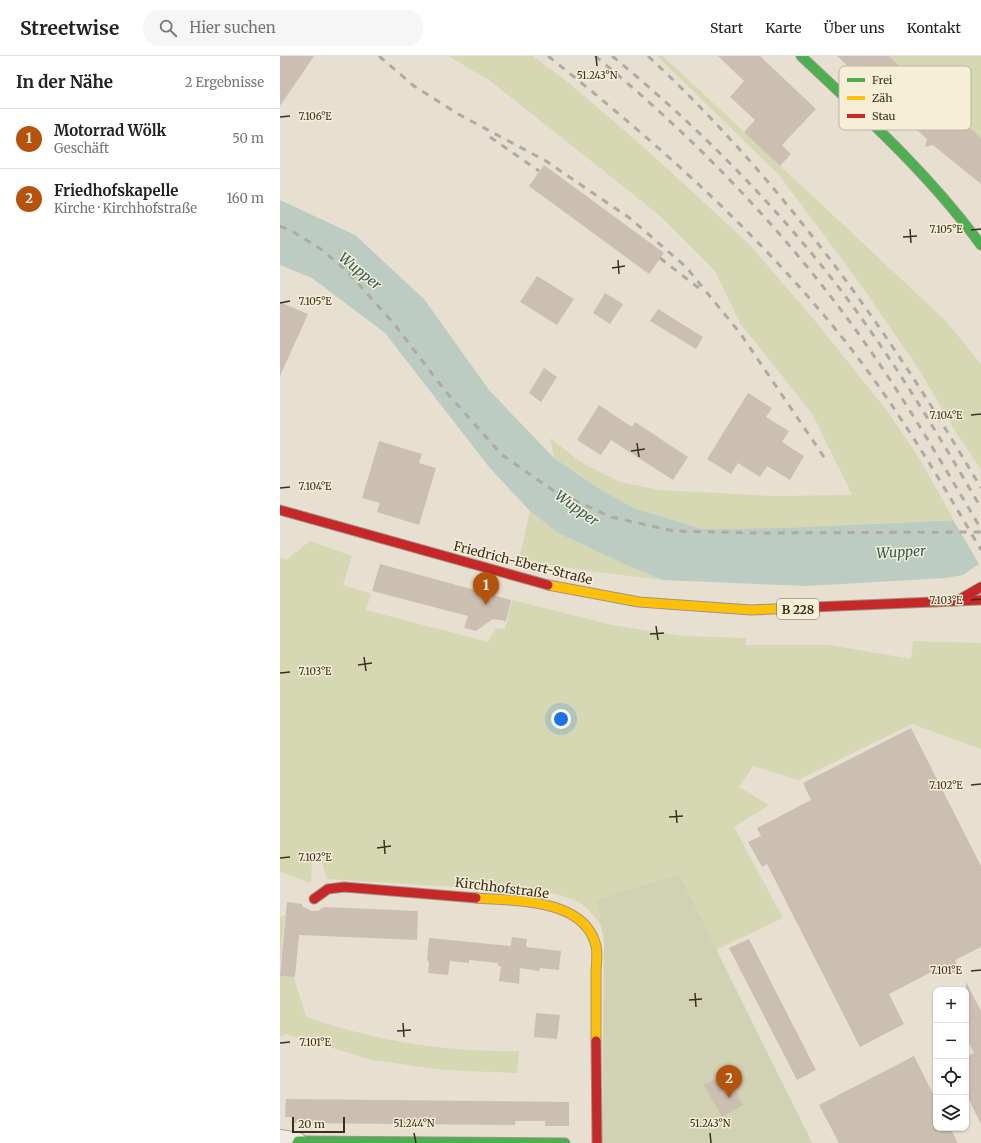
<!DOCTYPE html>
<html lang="de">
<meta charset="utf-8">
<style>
:root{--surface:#fff;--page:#f6f6f6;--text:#222;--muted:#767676;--line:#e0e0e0;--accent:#b45309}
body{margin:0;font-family:Merriweather,serif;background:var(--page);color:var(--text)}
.controls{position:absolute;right:12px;bottom:12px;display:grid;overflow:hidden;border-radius:8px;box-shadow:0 1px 3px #0004}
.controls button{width:36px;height:36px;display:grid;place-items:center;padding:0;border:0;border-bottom:1px solid var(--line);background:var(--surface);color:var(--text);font:20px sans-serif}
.scale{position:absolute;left:12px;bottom:10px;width:53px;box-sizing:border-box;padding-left:4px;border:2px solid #3d2e20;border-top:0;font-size:11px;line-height:14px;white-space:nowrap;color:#3d2e20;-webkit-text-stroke:3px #f7eed8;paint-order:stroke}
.you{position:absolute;left:281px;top:663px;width:14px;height:14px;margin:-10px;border:3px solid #fff;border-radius:50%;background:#1a73e8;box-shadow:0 0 0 6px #1a73e833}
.badge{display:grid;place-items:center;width:26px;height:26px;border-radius:50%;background:var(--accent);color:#fff;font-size:13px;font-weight:700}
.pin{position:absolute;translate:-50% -33px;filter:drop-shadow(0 1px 2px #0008)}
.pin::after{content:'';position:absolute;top:21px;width:14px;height:12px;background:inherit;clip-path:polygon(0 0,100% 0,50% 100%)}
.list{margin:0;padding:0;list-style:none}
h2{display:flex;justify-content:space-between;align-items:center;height:52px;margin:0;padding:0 16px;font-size:17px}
h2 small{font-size:13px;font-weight:400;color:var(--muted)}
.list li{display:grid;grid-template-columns:26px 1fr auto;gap:12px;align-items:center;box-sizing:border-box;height:60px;padding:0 16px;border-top:1px solid var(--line)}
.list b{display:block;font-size:15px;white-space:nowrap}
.list p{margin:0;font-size:13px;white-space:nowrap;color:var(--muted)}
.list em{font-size:13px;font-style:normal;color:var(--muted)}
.icon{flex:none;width:22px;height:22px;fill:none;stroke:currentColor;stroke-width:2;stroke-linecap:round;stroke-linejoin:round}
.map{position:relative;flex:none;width:701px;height:1087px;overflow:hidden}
header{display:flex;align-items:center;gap:24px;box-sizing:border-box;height:56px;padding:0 20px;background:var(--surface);border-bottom:1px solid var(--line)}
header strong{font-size:19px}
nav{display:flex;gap:22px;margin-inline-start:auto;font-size:14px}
.search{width:280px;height:36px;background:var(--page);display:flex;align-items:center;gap:10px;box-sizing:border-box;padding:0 14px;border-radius:16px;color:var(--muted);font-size:15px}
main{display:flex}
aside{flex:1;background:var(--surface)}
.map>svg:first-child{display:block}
.green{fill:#d6d7b3}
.cemetery{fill:#d1d1b3}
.water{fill:#bcccc2}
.pier{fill:#e7e0d1}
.building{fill:#cbbfb2}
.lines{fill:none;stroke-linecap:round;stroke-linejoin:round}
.street-casing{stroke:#ada599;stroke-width:18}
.fast-casing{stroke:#9c958a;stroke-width:11}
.slow-casing{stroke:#9c958a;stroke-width:11}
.jam-casing{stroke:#9c958a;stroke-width:11}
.street{stroke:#efebe3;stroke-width:16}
.fast{stroke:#4caf50;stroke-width:9}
.slow{stroke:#ffc107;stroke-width:9}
.jam{stroke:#c62828;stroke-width:9}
.rail{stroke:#afaaa2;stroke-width:3;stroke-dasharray:7 7;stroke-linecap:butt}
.ticks{fill:none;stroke:#3d2e20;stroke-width:1.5}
.labels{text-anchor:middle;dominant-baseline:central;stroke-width:3;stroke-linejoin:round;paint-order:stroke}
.shield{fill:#f7eed8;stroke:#756857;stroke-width:1}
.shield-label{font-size:12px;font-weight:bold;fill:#3d2e20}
.street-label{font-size:13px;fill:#3d2e20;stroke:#f7eed8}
.water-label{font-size:14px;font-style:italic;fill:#2f5d5a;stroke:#f7eed8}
.key{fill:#f7eed8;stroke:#bfb4a1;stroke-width:1}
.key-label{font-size:11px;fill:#3d2e20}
.ticks-label{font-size:10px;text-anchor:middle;fill:#3d2e20;stroke:#f7eed8;stroke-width:3;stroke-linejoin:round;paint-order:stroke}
</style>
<header>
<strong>Streetwise</strong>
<div class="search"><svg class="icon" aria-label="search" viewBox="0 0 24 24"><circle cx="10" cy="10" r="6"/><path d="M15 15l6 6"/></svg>Hier suchen</div>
<nav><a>Start</a><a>Karte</a><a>Über uns</a><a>Kontakt</a></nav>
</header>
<main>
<aside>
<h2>In der Nähe<small>2 Ergebnisse</small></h2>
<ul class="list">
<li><span class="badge">1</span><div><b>Motorrad Wölk</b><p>Geschäft</p></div><em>50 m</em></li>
<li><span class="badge">2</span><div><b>Friedhofskapelle</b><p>Kirche · Kirchhofstraße</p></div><em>160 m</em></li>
</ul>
</aside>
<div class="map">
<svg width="701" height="1087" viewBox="0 0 701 1087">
<rect width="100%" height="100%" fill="#e7e0d1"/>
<g class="green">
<path d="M168,0H253L289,27L367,94L468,187L536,266L608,356L639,402L674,464L503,472L422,473L354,452L318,432L274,402L270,382L302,407L340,426L380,434L491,440L572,439L533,359L460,267L435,215L379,159L209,24Z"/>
<path d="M377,0H383L666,265L701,308V413L678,380L640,315L576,222L499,119Z"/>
<path d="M609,0H701V83L700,84L652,39L650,42L620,13L621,12Z"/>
<path d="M250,455L278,477L344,508L383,524L301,514L239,503Z"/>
<path d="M30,485L72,500L63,529L91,538L86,554L208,586L216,572L225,573L232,544L332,569L402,580L466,582V589H550L631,603L633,585L701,587V693L632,668L518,724L473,710L459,731L489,749L454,771L503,862L436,894L399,818L318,844L323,873C306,847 299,844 270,837L47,823L41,804L32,805L31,827L0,816V502L6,504Z"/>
<path d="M5,859L0,910V861Z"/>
<path d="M0,920L14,921L26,961C97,985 164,996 239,995L237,1017L164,1014L92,1004L6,978L0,980Z"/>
</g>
<path class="cemetery" d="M399,818L532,1087H322L324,886L317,844Z"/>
<path class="water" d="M0,144L75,179L144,243L209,334L274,402L318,432L354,452L422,473L503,472L701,463V520L527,530L383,524L344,508L278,477L250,455L209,411L105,277L32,222L0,209Z"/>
<path class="pier" d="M701,461V522L665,523V522L683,519L699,508L672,462Z"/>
<g class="building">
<path d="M0,0H34L0,50Z"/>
<path d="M438,0H480L536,53L502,89L511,98L500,110L464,76L475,64L450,41L464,25Z"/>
<path d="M557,0H609L621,12L620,13L650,42L652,39L698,79L701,83V128L653,89L645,91L647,83Z"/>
<path d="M264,109L384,197L369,218L249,130Z"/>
<path d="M257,220L294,243L277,269L240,246Z"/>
<path d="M325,237L343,248L330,268L313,257Z"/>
<path d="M0,246L28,258L0,320Z"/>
<path d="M378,253L423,281L416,293L370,265Z"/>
<path d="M264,312L277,321L261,346L249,337Z"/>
<path d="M468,337L492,352L486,361L509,375L502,386L524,400L510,424L487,410L480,421L458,407L451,418L427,403Z"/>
<path d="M319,349L352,371L355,366L408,401L393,424L331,384L321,399L297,384Z"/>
<path d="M99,385L142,398L139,407L156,412L139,469L97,456L100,447L82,442Z"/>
<path d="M100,508L231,544L226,565L213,563L196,575L184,572L188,560L92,535Z"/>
<path d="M631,672L701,810V891L675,904L680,914L668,920L663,910L609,938L624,968L580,991L487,808L482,811L468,786L481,780L477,772L531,744L523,727Z"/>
<path d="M7,846L22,848V850L31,855H38L44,851L138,855L137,884L19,879L15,921L0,920Z"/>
<path d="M232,881L247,883L246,891L281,895L279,914L260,912L259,915L240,912L239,928L219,925L221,910H218V907L189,904V907L170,905L168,919L148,917L149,907L147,903L149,882L231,890Z"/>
<path d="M469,883L536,1014L517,1024L449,892Z"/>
<path d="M686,926L701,955V1068L686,1038V1001L694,997L686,981Z"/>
<path d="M256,957L280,959L277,983L254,981Z"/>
<path d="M634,1000L656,1044V1072H670L678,1087H559L539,1049Z"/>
<path d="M446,1017L463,1049L442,1061L424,1029Z"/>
<path d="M6,1043L289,1046V1070H265V1065H235V1069L13,1067V1061H5Z"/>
</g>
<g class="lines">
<g class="street-casing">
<path id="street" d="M0,1082L18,1085"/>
</g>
<g class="fast-casing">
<g id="fast">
<path d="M521,0C585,60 649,118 701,189"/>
<path d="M17,1087L18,1085L285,1087"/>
</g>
</g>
<g class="slow-casing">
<g id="slow">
<path d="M268,529L359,546L471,554L534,551"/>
<path d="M196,842C235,845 305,842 316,890C318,898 316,909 316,918C316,940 316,963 316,985"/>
</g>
</g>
<g class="jam-casing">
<g id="jam">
<path d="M0,454L268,529"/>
<path d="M677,545L701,531"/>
<path d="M534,551L701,544"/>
<path d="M34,843L48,833L64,831L196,842"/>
<path d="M316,985L317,1087"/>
</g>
</g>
<use href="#street" class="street"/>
<use href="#fast" class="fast"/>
<use href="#slow" class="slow"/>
<use href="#jam" class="jam"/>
<g class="rail">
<path d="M99,0L134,30L178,58L266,105L351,163L406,211L460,277L546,404"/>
<path d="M268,0C376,86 479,177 565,285C617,351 659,422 701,494"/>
<path d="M315,0C414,81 503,173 578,277C623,340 662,407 701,473"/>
<path d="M332,0C427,78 516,169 587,270C628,328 665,390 701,452"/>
<path d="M368,0C503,126 608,273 701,432"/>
<path d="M210,81L259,115"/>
<path d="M0,170L15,177L42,194L67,215L115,269L166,336L222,399L274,435L331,461L394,475L474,477L701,476"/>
<path d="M380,202L420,233"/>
</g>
</g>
<path class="ticks" d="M316,0L317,10M0,61L10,60M630,173L631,187M691,174L701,173M623,181L637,180M338,204L339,218M332,212L345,210M0,247L10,245M691,359L701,358M357,387L359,401M351,395L365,393M0,432L10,431M691,544L701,543M376,570L378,584M370,578L384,577M84,601L86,615M78,609L92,607M0,617L10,616M691,729L701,728M396,754L397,767M389,761L403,760M104,784L105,798M97,792L111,790M0,802L10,801M691,915L701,914M415,937L416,951M409,944L422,943M123,967L124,981M117,975L131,974M0,987L10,986M134,1077L136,1087M430,1077L431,1087"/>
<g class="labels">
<rect class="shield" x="497" y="543" width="42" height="20" rx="3"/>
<g class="shield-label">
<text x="518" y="553">B 228</text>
</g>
<g class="street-label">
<text transform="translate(243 507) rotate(14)">Friedrich-Ebert-Straße</text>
<text transform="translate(222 832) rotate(7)">Kirchhofstraße</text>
</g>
<g class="water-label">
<text transform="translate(80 215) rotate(39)">Wupper</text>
<text transform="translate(297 452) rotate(36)">Wupper</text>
<text transform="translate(621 496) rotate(-3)">Wupper</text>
</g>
</g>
<rect x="559" y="10" width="132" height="64" rx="6" class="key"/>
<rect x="567" y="22" width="18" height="4" fill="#4caf50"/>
<rect x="567" y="40" width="18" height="4" fill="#ffc107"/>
<rect x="567" y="58" width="18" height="4" fill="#c62828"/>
<g class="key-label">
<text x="592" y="28">Frei</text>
<text x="592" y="46">Zäh</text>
<text x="592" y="64">Stau</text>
</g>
<g class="ticks-label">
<text x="317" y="23">51.243°N</text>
<text x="35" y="64">7.106°E</text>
<text x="666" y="177">7.105°E</text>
<text x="35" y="249">7.105°E</text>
<text x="666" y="363">7.104°E</text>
<text x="35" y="434">7.104°E</text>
<text x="666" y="548">7.103°E</text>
<text x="35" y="619">7.103°E</text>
<text x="666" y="733">7.102°E</text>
<text x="35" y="805">7.102°E</text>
<text x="666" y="918">7.101°E</text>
<text x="35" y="990">7.101°E</text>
<text x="134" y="1071">51.244°N</text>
<text x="430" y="1071">51.243°N</text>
</g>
</svg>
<div class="controls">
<button>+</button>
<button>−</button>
<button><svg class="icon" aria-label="locate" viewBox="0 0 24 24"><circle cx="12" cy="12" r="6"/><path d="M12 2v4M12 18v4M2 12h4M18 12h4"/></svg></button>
<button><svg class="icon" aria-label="layers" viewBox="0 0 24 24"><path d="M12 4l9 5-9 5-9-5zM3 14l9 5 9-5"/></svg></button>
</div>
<div class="scale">20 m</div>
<div class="you"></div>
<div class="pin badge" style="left:206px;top:549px">1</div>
<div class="pin badge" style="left:449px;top:1042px">2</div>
</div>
</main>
